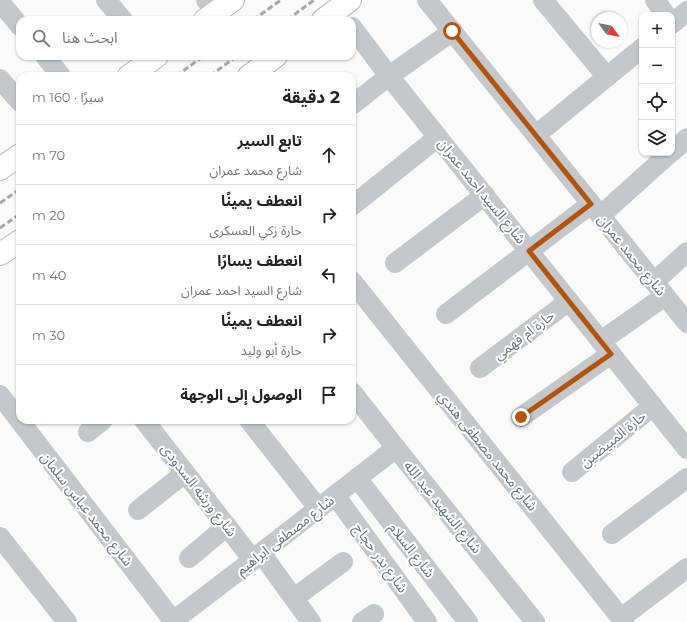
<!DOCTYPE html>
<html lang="ar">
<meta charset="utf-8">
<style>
:root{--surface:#fff;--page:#f6f6f6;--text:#222;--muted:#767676;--line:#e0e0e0}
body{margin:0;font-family:Montserrat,"Noto Sans Arabic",sans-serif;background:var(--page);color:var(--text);direction:rtl}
.controls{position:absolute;right:12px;top:12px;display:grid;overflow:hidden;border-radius:8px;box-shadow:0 1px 3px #0004}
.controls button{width:36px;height:36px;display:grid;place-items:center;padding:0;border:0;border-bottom:1px solid var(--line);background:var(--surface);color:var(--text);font:20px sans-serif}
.compass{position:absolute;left:591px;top:12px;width:36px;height:36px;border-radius:50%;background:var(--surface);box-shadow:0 1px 3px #0004;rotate:123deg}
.stop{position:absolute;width:12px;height:12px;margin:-9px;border:3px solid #b45309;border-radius:50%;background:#fff}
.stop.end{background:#b45309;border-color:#fff;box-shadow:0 1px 4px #0008}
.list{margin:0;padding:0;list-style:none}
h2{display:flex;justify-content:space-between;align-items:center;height:52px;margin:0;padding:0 16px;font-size:17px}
h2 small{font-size:13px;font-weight:400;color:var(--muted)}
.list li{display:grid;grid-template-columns:26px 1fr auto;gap:12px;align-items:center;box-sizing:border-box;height:60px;padding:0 16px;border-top:1px solid var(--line)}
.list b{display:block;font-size:15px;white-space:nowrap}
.list p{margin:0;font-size:13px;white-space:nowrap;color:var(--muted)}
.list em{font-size:13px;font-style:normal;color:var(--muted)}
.icon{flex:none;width:22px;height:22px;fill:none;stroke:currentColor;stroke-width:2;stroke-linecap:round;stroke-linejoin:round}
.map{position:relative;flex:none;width:687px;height:622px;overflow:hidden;direction:ltr}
.search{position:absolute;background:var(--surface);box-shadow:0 1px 3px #0004;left:16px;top:16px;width:340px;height:44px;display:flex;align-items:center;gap:10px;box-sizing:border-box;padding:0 14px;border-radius:12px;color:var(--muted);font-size:15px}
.panel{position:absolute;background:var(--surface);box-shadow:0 1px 3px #0004;left:16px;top:72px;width:340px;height:352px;border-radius:12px;direction:rtl}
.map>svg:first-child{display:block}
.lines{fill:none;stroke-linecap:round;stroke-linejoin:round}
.secondary-casing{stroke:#b3babf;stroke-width:24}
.street{stroke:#c3c8cc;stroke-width:20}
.secondary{stroke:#fff;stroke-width:22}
.rail{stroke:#a2aab0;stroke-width:3;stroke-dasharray:6 3;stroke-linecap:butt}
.route{stroke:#b45309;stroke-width:5}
.labels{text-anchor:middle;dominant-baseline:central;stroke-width:4;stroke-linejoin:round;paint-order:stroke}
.street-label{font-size:14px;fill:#657683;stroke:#fff}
</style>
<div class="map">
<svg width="687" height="622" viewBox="0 0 687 622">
<rect width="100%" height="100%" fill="#fafaf8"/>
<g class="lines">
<g class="secondary-casing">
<g id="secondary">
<path d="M205,20L233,0"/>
<path d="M323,20L350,0"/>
<path d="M129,76L157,56"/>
<path d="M249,76L276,56"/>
<path d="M0,169L20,155"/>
<path d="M0,254L20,241"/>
</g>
</g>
<g class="street">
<path d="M106,0L123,20"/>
<path d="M206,0L217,12"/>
<path d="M427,0L654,282L687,323"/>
<path d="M543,0L607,77"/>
<path d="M655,0L666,15"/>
<path d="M0,2L20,26"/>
<path d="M672,24L687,11"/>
<path d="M352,27L389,76L687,449"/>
<path d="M45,56L61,76"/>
<path d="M0,79L20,102"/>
<path d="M352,105L389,76L453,31"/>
<path d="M536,135L642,48"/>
<path d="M672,152L687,138"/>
<path d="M352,206L438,137"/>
<path d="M601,215L670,153"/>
<path d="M395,263L485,195"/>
<path d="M352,281L624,622"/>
<path d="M654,282L687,252"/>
<path d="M446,314L591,204"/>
<path d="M601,341L665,296"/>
<path d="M480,368L569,301"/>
<path d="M352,392L396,448L535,622"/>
<path d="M0,395L174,622"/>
<path d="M521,417L611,354"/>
<path d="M144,420L253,560"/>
<path d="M249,420L318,508"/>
<path d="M88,432L103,420"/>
<path d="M572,472L653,406"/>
<path d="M357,478L468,622"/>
<path d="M335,495L427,622"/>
<path d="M138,510L185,473"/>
<path d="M612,534L687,478"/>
<path d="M0,537L67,622"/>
<path d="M261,553L311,622"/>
<path d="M189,558L227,526"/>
<path d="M294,598L343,562"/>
<path d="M621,618L687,568"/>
<path d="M173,621L253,560L261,553L396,448"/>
<path d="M362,622L374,614"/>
</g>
<use href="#secondary" class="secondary"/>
<g class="rail">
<path d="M253,20L281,0"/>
<path d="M287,20L314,0"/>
<path d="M176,76L204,56"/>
<path d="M210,76L237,56"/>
<path d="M0,203L20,189"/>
<path d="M0,228L20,214"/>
</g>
</g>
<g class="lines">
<path class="route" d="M452,31L591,204L529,251L611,354L521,417"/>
</g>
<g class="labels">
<g class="street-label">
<text transform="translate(482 191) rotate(51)">شارع السيد احمد عمران</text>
<text transform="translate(632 255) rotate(51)">شارع محمد عمران</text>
<text transform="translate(524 335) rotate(-37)">حارة ام فهمي</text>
<text transform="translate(613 439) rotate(-39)">حارة المبيضين</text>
<text transform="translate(488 451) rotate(51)">شارع محمد مصطفى هندي</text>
<text transform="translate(199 490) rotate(52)">شارع ورشه السدودى</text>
<text transform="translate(443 507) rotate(51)">شارع الشهيد عبد الله</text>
<text transform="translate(87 509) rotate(52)">شارع محمد عباس سلمان</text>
<text transform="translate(285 535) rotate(-38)">شارع مصطفى ابراهيم</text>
<text transform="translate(412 550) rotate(52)">شارع السلام</text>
<text transform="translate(381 558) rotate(54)">شارع بدر حجاج</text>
</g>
</g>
</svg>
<div class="controls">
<button>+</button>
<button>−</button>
<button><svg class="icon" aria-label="locate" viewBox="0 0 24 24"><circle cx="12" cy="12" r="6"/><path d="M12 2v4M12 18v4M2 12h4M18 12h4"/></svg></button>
<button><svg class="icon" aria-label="layers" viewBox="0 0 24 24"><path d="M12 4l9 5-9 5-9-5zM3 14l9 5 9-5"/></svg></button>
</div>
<svg class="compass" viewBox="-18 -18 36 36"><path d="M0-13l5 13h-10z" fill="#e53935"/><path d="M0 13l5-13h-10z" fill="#767676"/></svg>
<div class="stop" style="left:452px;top:31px"></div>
<div class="stop end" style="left:521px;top:417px"></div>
<div class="search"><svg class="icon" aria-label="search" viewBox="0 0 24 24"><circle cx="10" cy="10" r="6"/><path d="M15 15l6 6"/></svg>ابحث هنا</div>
<section class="panel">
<h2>2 دقيقة<small>سيرًا · 160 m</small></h2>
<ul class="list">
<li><svg class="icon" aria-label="ahead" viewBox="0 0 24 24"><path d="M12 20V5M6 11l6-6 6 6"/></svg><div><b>تابع السير</b><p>شارع محمد عمران</p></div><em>70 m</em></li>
<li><svg class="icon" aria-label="right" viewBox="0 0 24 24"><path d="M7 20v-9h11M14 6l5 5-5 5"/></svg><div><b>انعطف يمينًا</b><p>حارة زكي العسكرى</p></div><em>20 m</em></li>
<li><svg class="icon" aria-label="left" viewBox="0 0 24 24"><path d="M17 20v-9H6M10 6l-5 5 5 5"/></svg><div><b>انعطف يسارًا</b><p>شارع السيد احمد عمران</p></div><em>40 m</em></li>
<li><svg class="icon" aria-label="right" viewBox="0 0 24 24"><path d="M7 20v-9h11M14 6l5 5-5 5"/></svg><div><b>انعطف يمينًا</b><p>حارة أبو وليد</p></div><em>30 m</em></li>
<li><svg class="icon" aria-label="arrive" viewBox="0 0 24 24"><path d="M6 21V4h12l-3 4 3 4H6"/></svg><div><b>الوصول إلى الوجهة</b></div></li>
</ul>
</section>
</div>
